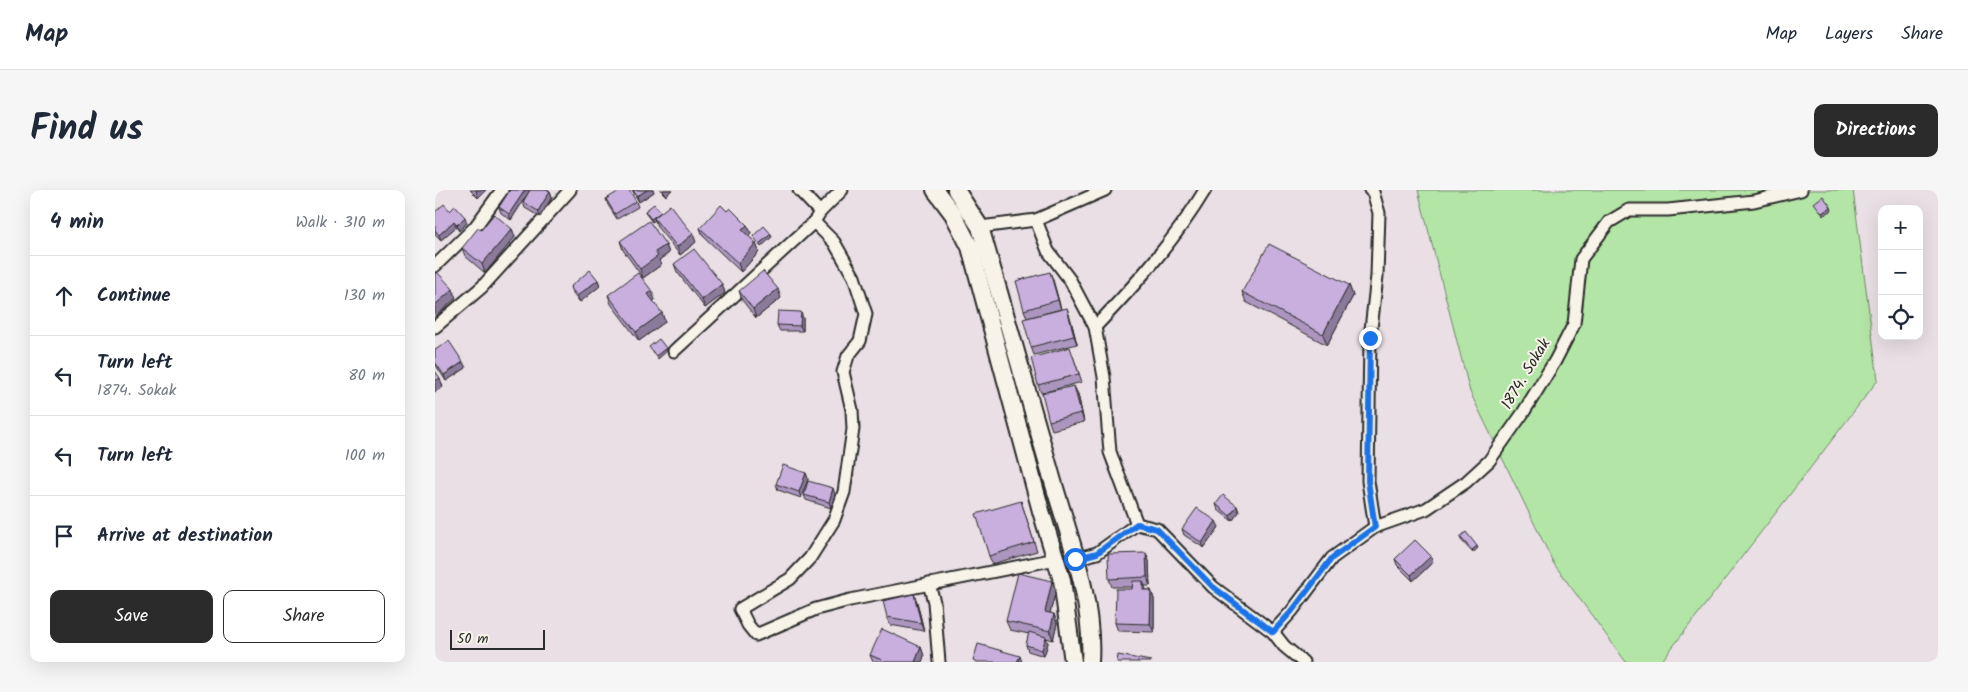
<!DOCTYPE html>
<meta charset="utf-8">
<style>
:root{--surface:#fff;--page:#f6f6f7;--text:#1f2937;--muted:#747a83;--line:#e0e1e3;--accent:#2b2b2b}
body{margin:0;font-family:Kalam,sans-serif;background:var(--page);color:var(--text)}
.controls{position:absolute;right:15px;top:15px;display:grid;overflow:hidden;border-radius:10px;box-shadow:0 5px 20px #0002}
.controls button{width:45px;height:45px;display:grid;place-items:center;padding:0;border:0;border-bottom:1px solid var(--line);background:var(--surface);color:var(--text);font:25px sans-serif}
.scale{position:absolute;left:15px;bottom:12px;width:95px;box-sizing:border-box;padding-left:5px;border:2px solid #2b2b2b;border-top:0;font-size:14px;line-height:18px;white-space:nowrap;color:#2b2b2b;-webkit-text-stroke:4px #f7f3e8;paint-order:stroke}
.stop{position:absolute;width:15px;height:15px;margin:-11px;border:4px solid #1a73e8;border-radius:50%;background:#fff}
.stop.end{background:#1a73e8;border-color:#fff;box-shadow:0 1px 5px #0008}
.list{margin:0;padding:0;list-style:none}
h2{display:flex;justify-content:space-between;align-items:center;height:65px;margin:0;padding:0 20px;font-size:21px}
h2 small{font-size:16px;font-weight:400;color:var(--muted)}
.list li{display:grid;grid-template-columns:32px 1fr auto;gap:15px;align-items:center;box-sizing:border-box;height:80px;padding:0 20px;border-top:1px solid var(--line)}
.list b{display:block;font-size:19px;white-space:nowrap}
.list p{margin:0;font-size:16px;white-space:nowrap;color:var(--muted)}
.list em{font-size:16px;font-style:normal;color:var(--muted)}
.actions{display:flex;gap:10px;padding:15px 20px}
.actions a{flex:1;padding:11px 0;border:1px solid var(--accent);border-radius:10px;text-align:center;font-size:18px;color:var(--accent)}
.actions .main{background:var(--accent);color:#fff}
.icon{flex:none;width:28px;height:28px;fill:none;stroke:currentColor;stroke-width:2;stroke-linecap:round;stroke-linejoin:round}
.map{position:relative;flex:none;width:1503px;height:472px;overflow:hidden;border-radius:10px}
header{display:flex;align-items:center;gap:30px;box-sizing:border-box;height:70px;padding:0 25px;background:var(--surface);border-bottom:1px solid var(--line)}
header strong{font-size:24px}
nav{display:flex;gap:28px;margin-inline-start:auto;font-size:18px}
.intro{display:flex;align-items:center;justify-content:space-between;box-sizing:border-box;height:120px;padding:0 30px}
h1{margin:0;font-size:35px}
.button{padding:12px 22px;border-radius:10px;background:var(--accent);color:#fff;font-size:18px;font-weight:700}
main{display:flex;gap:30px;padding:0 30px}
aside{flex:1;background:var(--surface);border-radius:10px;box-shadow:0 5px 20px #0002}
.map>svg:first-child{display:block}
.green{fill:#b3e5a6;stroke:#6f8868}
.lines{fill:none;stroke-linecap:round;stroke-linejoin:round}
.street-casing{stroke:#2b2b2b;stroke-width:15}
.secondary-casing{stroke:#2b2b2b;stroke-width:20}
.street{stroke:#f7f3e8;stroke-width:11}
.secondary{stroke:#f7f3e8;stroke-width:16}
.wall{fill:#ac96bf;stroke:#2b2b2b}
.shaded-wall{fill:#8c7a9b;stroke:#2b2b2b}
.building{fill:#c8afde;stroke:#2b2b2b}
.route{stroke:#1a73e8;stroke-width:6}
.labels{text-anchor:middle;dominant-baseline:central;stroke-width:4;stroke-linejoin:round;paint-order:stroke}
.street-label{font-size:16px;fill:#2b2b2b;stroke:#f7f3e8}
</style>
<header>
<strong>Map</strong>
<nav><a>Map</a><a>Layers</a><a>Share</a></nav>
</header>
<div class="intro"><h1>Find us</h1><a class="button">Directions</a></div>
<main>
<aside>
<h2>4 min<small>Walk · 310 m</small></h2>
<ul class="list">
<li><svg class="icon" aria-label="ahead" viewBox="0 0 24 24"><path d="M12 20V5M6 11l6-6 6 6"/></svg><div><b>Continue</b></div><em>130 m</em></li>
<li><svg class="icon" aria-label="left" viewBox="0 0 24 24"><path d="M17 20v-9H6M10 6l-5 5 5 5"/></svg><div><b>Turn left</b><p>1874. Sokak</p></div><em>80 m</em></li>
<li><svg class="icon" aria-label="left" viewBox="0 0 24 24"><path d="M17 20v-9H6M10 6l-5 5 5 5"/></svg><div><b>Turn left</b></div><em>100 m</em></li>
<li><svg class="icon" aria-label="arrive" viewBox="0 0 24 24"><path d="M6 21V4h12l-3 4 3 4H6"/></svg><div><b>Arrive at destination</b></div></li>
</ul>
<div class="actions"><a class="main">Save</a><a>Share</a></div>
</aside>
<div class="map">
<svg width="1503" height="472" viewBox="0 0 1503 472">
<rect width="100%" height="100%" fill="#e9dfe5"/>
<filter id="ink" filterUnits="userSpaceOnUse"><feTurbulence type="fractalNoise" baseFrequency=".02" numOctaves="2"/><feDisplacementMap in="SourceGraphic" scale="10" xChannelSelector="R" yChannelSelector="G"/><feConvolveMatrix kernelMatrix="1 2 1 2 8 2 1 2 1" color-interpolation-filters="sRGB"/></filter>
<g filter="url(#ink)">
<path class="green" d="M983,0H1418L1443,190L1226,472H1191L1119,374L1035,202Z"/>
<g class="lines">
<g class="street-casing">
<g id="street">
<path d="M364,0L385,22"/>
<path d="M935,0L938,2L944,23L942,86L935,148L933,291L940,337"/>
<path d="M601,30L613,61L635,90L660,137L669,187L675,262L702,334"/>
<path d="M379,32L399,52L419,87L431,124L425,151L413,166L408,182L417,220L418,239L409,302L399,330L375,368L355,389L305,419L313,435L321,445L381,419L415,410L621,369"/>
<path d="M545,37L601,30L670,0"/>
<path d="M0,76L40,37L67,0"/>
<path d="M0,137L47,97L135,0"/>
<path d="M660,137C701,94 740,50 770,0"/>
<path d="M239,161L379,32L385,22L407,0"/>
<path d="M640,369L662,363L702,334L722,339L778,397L838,442L849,456L868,472"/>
<path d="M494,394L499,412L504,472"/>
<path d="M838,442L857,421L897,368L940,337L991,319L1031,292L1054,271L1088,223L1120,171L1139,134L1146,69L1174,32L1194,20H1233L1319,11L1366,0"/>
</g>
</g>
<g class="secondary-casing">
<g id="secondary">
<path d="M500,0L518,24L535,57L606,321L627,390L638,472"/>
<path d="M521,0L545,37C569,118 591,199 615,281C632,342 659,407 655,472"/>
</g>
</g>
<use href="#street" class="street"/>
<use href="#secondary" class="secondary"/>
</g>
<g class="wall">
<path d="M35,0H51L43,8Z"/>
<path d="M75,0H113L115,1L117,7L105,27L90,18L88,12L94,2L76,30L66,23L64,17Z"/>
<path d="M197,0H218L219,2L204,12Z"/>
<path d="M225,0H237L231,6Z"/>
<path d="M171,9L201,11L203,17L182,29L173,15Z"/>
<path d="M15,21L32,33L24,41L21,37L6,50L0,44V22Z"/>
<path d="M210,21L226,22L261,52L245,65L222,37L220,30L217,32L211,24Z"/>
<path d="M292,21L312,35L316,43L313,46L321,53L324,62L306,82L268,46L265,38Z"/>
<path d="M77,39L80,47L50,83L30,66L27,58L46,40Z"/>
<path d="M185,51L231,55L234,63L224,70L226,75L208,88L188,60Z"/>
<path d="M239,74L287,94L290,103L270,118L242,82Z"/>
<path d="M163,90L165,96L145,112L137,103L135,97Z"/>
<path d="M618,90L626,119L592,128L589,120Z"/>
<path d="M914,95L918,106L892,155L811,112L807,102Z"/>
<path d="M304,101L346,108L321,128L307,110Z"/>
<path d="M173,105L220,110L218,111L227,123L230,132L204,151L176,114Z"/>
<path d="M635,127L642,154L599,165L596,157Z"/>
<path d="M368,128V141H345L342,135Z"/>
<path d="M0,160L31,178L11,191L0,174Z"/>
<path d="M638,166L647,192L606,203L603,195Z"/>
<path d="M643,204L649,232L617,240L614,231Z"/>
<path d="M371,283L373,289L366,308L343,300L341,294Z"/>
<path d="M400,304L396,318L371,310L369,305Z"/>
<path d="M586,311L602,361L557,374L554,366Z"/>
<path d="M781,314L802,316L804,322L797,331L783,320Z"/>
<path d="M784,337L769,358L749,345L747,339Z"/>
<path d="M1025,347L1043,358L1038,363L1026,350Z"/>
<path d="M711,363L714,371L715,396H710L711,400H716L719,409V442L683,441L680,433L698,397H677L674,389Z"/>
<path d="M960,369L998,372L978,391L962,375Z"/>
<path d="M621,400L615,423L619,424L622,433L618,450L611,448L613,453L609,466L593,461L591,455L594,444L575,440L571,431Z"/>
<path d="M479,404L482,412L489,441L455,435L452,427Z"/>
<path d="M486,457L489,466L487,472H438L435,465Z"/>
</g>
<g class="shaded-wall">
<path d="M41,0H51L43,8Z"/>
<path d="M90,0H95L76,30L74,24Z"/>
<path d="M212,0H218L219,2L204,12L202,6Z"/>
<path d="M229,0H237L231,6L228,1Z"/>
<path d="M115,1L117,7L105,27L103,21Z"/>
<path d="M1396,17L1397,20L1388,26L1387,23Z"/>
<path d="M226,22L227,25L219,28L220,30L217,32L216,29Z"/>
<path d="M30,27L32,33L24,41L22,35Z"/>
<path d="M19,31L21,37L6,50L4,45Z"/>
<path d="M312,35L316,43L310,49L307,40Z"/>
<path d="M77,39L80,47L50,83L47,74Z"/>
<path d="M258,44L261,52L245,65L242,57Z"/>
<path d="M336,44L337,47L326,57L324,54Z"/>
<path d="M321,53L324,62L306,82L303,73Z"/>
<path d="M231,55L234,63L224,70L226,75L208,88L205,79L220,62Z"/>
<path d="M615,82L618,90L626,119L623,110Z"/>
<path d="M163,90L165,96L145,112L142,106Z"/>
<path d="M287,94L290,103L270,118L267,110Z"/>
<path d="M914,95L918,106L892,155L888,144Z"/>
<path d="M18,99L21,108L0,127V115Z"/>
<path d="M343,99L346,108L321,128L318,119Z"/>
<path d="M217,101L220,110L216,113L213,104Z"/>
<path d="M632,118L635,127L642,154L639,146Z"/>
<path d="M366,122L368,128V141L365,136Z"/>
<path d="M227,123L230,132L204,151L201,142Z"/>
<path d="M231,158L232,161L223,169L221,166Z"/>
<path d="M28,172L31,178L11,191L9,185Z"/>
<path d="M5,188L8,197L0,202V191Z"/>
<path d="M639,196L643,204L649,232L646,223Z"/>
<path d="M371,283L373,289L366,308L364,302Z"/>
<path d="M398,298L400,304L396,318L394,312Z"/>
<path d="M802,316L804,322L797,331L795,326Z"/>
<path d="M781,331L784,337L769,358L767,353Z"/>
<path d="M1042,356L1043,358L1038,363L1037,360Z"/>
<path d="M711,363L714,371L715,396L712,387Z"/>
<path d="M996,366L998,372L978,391L976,385Z"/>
<path d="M617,391L621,400L613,431L610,422Z"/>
<path d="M708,391L711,400H708Z"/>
<path d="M716,400L719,409V442L715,434Z"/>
<path d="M479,404L482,412L489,441L486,433Z"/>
<path d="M619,424L622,433L618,450L615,441Z"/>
<path d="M611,447L613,453L609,466L607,460Z"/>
<path d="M486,457L489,466L487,472H480Z"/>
<path d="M585,466L587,472H582Z"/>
</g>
<g class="building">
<path d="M75,0H90L74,24L64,17Z"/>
<path d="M95,0H113L115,1L103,21L88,12Z"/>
<path d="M186,0H194L201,11L180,24L171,9Z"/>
<path d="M198,0H212L202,6Z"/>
<path d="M1388,6L1396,17L1387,23L1379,13Z"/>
<path d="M9,14L15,21L20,16L30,27L22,35L19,31L4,45L0,40V22Z"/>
<path d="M219,14L226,22L216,29L210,21Z"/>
<path d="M235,15L258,44L242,57L219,28Z"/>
<path d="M286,15L292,21L295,18L312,35L307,40L321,53L303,73L265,38Z"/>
<path d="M59,24L77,39L47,74L27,58L43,38L46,40Z"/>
<path d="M214,31L231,55L220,62L223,66L205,79L185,51Z"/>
<path d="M329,36L336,44L324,54L318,46Z"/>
<path d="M834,54L914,95L888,144L807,102Z"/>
<path d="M259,59L287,94L267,110L239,74Z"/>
<path d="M155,80L163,90L142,106L135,97Z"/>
<path d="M328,81L343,99L318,119L304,101Z"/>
<path d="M2,82L18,99L0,115V84Z"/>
<path d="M615,82L623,110L589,120L581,91Z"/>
<path d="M203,83L217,101L213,104L227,123L201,142L173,105Z"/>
<path d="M632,118L639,146L596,157L588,129Z"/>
<path d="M343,121L366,122L365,136L342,135Z"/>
<path d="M224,149L231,158L221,166L214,157Z"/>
<path d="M14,151L28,172L9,185L0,172V160Z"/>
<path d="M635,157L644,184L603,195L596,168Z"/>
<path d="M0,181L5,188L0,191Z"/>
<path d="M639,196L646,223L614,231L607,203Z"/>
<path d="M348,275L371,283L364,302L341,294Z"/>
<path d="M373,291L398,298L394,312L369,305Z"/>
<path d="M788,305L802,316L795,326L781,314Z"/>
<path d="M586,311L599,352L554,366L541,324Z"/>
<path d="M762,318L781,331L767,353L747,339Z"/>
<path d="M1031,342L1042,356L1037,360L1025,347Z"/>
<path d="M980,350L996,366L976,385L960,369Z"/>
<path d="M711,363L712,387L674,389L673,364Z"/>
<path d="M583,383L617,391L610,422L619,424L615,441L571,431Z"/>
<path d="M698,391H708V400H716L715,434L680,433L681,399H697Z"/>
<path d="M479,404L486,433L452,427L448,411Z"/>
<path d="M447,439L486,457L480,472H446L447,470L435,465Z"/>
<path d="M594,442L611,447L607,460L591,455Z"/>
<path d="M543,454L585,466L582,472H541L538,471Z"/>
<path d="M683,465L716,471V472H682Z"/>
</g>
</g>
<g class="lines" filter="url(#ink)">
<path class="route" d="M640,369L662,363L702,334L722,339L778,397L838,442L857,421L897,368L940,337L933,291L935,148"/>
</g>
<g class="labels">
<g class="street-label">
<text transform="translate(1091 184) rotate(-59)">1874. Sokak</text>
</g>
</g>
</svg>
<div class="controls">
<button>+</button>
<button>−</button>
<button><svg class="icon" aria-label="locate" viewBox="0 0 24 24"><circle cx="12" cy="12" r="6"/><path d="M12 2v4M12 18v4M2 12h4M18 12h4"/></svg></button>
</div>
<div class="scale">50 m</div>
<div class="stop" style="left:640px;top:369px"></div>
<div class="stop end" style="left:935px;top:148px"></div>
</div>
</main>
